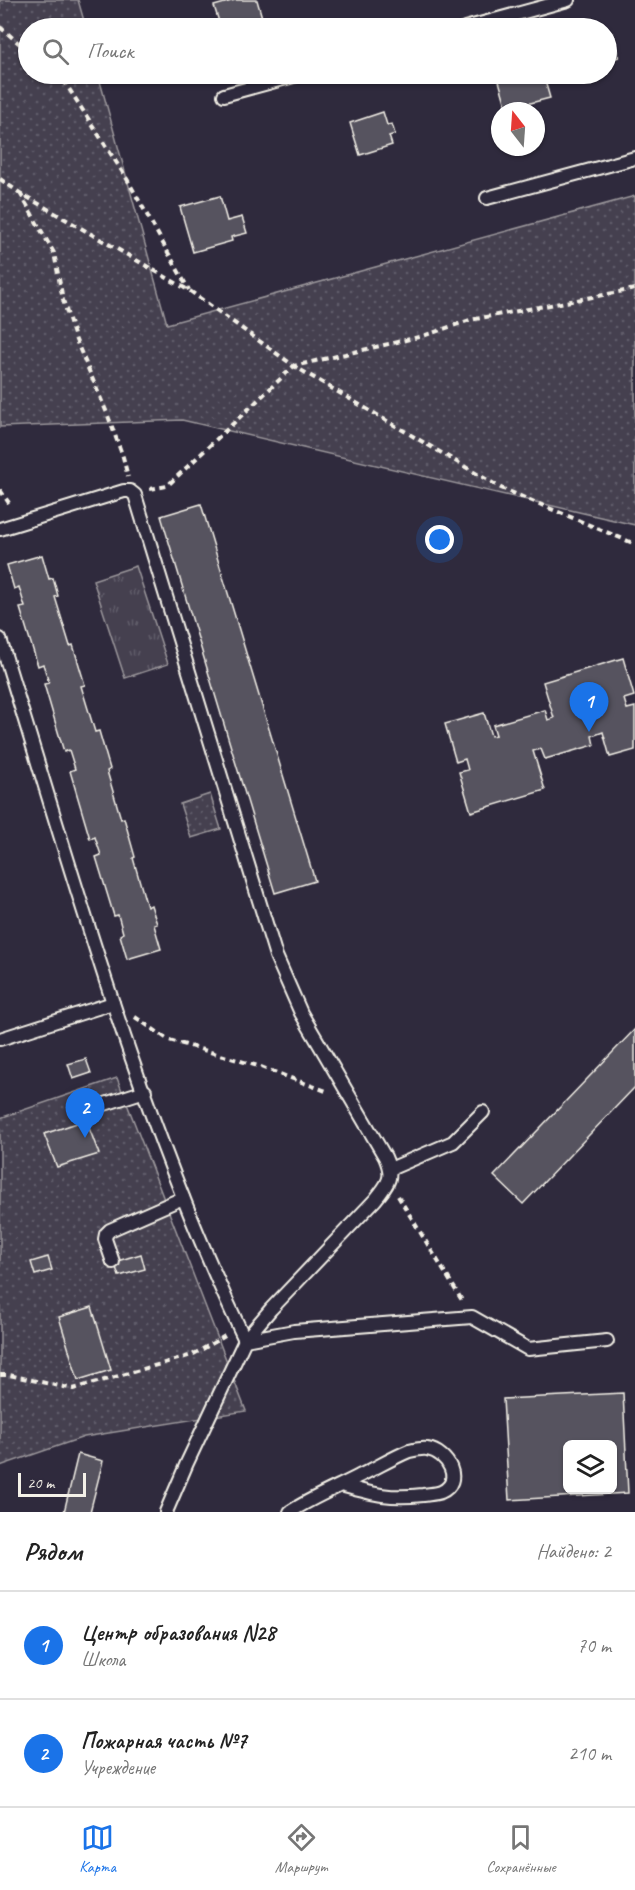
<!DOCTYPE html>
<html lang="ru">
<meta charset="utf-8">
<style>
:root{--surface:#fff;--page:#f2f2f2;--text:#222;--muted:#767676;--line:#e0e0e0;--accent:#1a73e8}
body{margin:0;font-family:Caveat,sans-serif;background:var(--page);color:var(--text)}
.controls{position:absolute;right:18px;bottom:18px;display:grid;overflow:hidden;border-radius:9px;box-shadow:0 2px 4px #0004}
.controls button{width:54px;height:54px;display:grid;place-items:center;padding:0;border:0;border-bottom:2px solid var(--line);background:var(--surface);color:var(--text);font:30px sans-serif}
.compass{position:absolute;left:491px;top:102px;width:54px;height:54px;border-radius:50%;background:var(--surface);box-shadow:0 2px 4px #0004;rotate:343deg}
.scale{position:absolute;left:18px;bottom:15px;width:68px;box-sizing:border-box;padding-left:6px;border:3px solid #f4f1e8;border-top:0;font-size:16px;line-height:21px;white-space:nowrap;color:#f4f1e8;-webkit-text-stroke:4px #2f2a3d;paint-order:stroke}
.you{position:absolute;left:440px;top:540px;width:21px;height:21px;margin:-15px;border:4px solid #fff;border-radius:50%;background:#1a73e8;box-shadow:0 0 0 9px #1a73e833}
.badge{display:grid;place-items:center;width:39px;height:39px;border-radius:50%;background:var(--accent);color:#fff;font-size:20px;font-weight:700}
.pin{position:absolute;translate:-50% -50px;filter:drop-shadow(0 2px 3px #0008)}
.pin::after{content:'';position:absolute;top:32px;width:21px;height:18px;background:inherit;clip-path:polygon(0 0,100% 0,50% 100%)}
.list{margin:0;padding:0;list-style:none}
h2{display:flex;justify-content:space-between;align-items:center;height:78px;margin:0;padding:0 24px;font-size:26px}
h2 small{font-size:20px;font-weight:400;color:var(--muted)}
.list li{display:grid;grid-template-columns:39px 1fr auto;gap:18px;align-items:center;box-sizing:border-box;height:108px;padding:0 24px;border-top:2px solid var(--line)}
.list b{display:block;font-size:22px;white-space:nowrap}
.list p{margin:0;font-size:20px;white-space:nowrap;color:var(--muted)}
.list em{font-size:20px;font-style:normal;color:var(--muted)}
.icon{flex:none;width:33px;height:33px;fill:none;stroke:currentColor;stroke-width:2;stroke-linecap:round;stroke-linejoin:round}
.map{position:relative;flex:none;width:635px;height:1512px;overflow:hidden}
.search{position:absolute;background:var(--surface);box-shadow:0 2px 4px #0004;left:18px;right:18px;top:18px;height:66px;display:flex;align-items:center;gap:15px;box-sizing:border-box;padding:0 21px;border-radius:33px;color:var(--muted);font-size:22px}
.sheet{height:294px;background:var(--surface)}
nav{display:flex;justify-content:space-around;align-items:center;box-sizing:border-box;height:84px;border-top:2px solid var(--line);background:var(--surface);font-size:16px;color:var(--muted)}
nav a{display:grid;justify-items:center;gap:3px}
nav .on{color:var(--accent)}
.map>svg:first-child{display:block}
.grass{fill:url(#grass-dots);stroke:#9c989c;stroke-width:1.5}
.park{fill:url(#park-tufts);stroke:#9c989c;stroke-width:1.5}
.building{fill:#56525f;stroke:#f4f1e8;stroke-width:1.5;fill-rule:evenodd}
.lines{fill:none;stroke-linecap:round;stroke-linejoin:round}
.lane-casing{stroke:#f4f1e8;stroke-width:16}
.path{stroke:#f4f1e8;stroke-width:4;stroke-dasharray:6 4.5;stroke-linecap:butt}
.lane{stroke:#2f2a3d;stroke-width:12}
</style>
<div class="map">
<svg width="635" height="1512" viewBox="0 0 635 1512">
<defs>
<pattern id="grass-dots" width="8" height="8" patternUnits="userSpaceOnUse" patternTransform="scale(1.5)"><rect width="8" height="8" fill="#454050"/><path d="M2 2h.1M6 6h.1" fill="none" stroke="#605c69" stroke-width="1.8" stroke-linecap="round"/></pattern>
<pattern id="park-tufts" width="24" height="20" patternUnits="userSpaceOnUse" patternTransform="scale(1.5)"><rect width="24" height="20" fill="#454050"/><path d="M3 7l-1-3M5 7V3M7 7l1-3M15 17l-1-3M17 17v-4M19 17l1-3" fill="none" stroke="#605c69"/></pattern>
</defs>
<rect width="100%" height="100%" fill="#2f2a3d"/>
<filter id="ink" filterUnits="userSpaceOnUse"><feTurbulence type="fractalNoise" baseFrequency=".0167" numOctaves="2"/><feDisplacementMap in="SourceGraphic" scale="12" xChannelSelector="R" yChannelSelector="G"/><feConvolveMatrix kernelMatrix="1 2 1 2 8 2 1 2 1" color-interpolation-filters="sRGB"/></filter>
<g filter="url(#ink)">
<g class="grass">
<path d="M0,0H78L86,28H28V74H98L167,324L635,196V525L182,420L0,427Z"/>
<path d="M210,794L221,829L191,838L180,804Z"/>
<path d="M117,1078L246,1411L84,1437L0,1466V1118Z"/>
</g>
<path class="park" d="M136,566L168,664L125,678L93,580Z"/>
<g class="building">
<path d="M235,0H257L265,28H221L214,6Z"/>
<path d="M612,33L619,57L606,61V35Z"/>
<path d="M497,74H543L550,98L507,109Z"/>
<path d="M383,112L387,125L392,124L395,134L389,136L392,145L360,155L350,123Z"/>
<path d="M220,196L227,221L242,217L247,233L231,237L232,241L193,252L180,207Z"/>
<path d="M201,504L315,881L275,893L161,516Z"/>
<path d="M42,555L49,579L53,578L58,596L55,597L70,646L73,645L85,685L81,686L95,732L99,731L110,769L107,771L121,819L124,818L135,857L133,858L147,907L151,905L157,924L154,925L161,949L127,959L120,935L123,933L118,915L114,916L96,857L101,855L95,837L90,839L70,771L75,769L69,750L64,752L44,684L49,683L43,664L38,666L20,608L25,607L19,587L14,589L7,565Z"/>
<path d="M623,658L634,696L624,699L627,709L635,707V750L610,757L603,732L592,736L594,745L545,759L541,749L533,751L545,790L471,812L459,772L468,770L465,759L456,762L445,724L484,713L491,736L496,735L493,725L545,710L548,720L554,718L543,682Z"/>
<path d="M635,1029V1087L523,1204L494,1176Z"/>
<path d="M86,1059L91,1073L73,1079L68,1064Z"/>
<path d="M86,1120L99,1154L57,1167L44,1134Z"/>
<path d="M141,1254L145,1269L119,1276L114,1262Z"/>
<path d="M48,1257L52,1270L35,1275L31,1262Z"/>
<path d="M92,1307L111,1370L78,1380L59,1317Z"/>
<path d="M623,1393L628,1493L509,1500L503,1399ZM568,1444H612V1490H568Z"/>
<path d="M78,1454L103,1461L90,1512H64Z"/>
</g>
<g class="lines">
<g class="lane-casing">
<g id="lane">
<path d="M465,28L568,0"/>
<path d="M224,95L301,74"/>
<path d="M487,198L635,158"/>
<path d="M0,529L124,491H130L135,495L276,956L301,1013L385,1157C394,1177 389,1183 375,1200L271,1309L245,1340L187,1463L166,1512"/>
<path d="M0,639C73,874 139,1118 245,1340"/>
<path d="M0,1039L113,1003"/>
<path d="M83,1111L145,1091"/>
<path d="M390,1169L453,1142L483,1112"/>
<path d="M113,1262L105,1239L106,1234L110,1230L183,1198"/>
<path d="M245,1340L294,1331L472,1317L528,1349L607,1341"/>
<path d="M290,1512C311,1498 336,1488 359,1476C376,1468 392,1458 409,1451C414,1450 422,1448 427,1449C448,1452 464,1482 441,1492C436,1494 429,1494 423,1495C389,1499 373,1494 341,1485"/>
</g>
</g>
<g class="path">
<path d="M0,27L28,51"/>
<path d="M55,74L64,81L127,179L189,290"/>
<path d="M0,179L20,193L190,291L294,366L501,488L635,544"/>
<path d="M20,193L54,253L63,300L75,338L107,413L123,457L128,477"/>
<path d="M150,489L167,486L294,366L423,336L470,320L635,289"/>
<path d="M0,490L9,503"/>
<path d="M135,1017L169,1040L258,1066L326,1091"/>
<path d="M398,1196L463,1302"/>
<path d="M0,1375H9L73,1389L192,1355L225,1336"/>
</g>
<use href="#lane" class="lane"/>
</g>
</g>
</svg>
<div class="controls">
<button><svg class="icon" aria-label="layers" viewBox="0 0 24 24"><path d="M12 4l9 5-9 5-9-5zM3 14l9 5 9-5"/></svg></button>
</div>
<svg class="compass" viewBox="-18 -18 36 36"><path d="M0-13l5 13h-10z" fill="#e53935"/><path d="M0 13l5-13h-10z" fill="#767676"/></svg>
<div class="scale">20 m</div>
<div class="you"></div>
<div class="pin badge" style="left:589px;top:732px">1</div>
<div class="pin badge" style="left:85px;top:1138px">2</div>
<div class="search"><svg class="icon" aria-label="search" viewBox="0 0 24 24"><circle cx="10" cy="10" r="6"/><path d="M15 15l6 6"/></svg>Поиск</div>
</div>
<section class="sheet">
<h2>Рядом<small>Найдено: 2</small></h2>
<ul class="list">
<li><span class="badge">1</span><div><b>Центр образования N28</b><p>Школа</p></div><em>70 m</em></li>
<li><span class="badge">2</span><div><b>Пожарная часть №7</b><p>Учреждение</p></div><em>210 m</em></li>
</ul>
</section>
<nav>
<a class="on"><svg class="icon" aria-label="map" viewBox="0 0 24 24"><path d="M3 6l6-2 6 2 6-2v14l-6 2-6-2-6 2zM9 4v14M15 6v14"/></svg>Карта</a>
<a><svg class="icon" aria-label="directions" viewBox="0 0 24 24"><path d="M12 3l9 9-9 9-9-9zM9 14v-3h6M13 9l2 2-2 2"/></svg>Маршрут</a>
<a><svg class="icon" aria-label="saved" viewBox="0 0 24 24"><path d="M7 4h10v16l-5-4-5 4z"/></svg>Сохранённые</a>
</nav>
